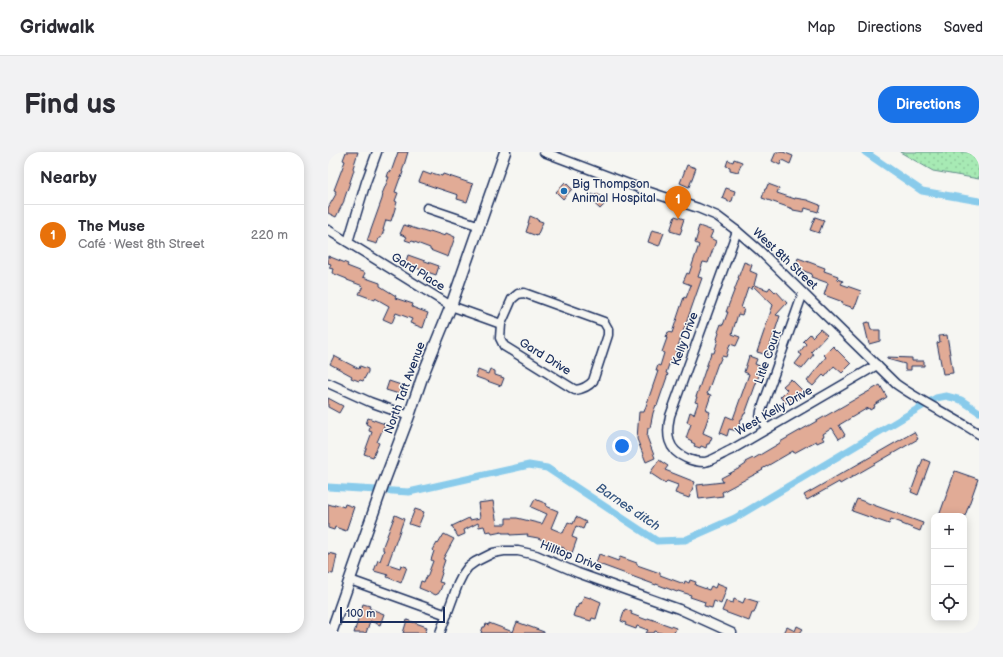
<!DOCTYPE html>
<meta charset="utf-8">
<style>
:root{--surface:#fff;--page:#f2f2f3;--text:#2b2b33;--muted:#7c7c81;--line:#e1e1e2;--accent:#1a73e8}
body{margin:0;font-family:"Balsamiq Sans",sans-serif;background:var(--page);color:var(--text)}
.controls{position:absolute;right:12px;bottom:12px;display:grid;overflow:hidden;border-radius:8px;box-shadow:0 2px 10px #0003}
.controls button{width:36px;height:36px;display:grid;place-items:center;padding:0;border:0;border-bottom:1px solid var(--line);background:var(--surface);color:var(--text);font:20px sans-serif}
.scale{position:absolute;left:12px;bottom:10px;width:105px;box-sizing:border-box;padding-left:4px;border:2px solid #1b2f5e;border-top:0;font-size:11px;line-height:14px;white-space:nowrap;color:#1b2f5e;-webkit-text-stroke:3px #f6f6f2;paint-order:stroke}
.you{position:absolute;left:294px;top:294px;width:14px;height:14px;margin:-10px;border:3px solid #fff;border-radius:50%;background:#1a73e8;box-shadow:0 0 0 6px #1a73e833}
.badge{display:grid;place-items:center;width:26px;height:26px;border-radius:50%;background:var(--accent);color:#fff;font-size:13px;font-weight:700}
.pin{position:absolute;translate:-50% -33px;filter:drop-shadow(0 1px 2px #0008)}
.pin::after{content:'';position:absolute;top:21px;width:14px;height:12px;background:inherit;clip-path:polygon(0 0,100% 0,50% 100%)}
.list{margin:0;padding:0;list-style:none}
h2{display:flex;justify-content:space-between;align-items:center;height:52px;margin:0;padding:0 16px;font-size:17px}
h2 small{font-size:13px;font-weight:400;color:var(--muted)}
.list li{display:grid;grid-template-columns:26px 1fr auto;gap:12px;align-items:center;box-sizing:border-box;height:60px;padding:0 16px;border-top:1px solid var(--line)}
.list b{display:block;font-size:15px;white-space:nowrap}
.list p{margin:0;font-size:13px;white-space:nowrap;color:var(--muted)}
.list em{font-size:13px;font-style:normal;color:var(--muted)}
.icon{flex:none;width:22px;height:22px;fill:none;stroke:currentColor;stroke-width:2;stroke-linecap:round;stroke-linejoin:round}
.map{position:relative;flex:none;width:651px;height:481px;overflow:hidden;border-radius:16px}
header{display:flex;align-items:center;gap:24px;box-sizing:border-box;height:56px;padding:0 20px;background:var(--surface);border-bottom:1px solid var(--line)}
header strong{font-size:19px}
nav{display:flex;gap:22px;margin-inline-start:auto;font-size:14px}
.intro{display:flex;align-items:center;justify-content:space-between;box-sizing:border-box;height:96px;padding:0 24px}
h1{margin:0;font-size:28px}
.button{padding:10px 18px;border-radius:16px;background:var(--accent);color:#fff;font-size:14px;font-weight:700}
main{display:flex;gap:24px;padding:0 24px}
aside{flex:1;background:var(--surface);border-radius:16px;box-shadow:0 2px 10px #0003}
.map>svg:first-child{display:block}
.park{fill:url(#park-dots);stroke:#618c89}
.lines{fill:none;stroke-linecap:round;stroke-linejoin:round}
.canal{stroke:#89cbeb;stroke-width:7}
.building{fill:#e1ab96;stroke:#1b2f5e}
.minor-casing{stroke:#1b2f5e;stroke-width:11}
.major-casing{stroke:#1b2f5e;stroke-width:13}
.minor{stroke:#f6f6f2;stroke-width:8}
.major{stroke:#f6f6f2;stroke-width:10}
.poi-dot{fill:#1f6fb2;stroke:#f6f6f2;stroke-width:1.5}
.labels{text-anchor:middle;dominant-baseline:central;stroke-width:3;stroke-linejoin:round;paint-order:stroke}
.poi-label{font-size:12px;fill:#1b2f5e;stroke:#f6f6f2;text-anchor:start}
.street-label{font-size:12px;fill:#1b2f5e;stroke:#f6f6f2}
.water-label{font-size:13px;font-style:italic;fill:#365681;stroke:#f6f6f2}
</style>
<header>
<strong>Gridwalk</strong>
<nav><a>Map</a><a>Directions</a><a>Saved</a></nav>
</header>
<div class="intro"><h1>Find us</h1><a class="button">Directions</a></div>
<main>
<aside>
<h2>Nearby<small></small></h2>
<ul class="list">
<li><span class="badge" style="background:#e8710a">1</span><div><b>The Muse</b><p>Café · West 8th Street</p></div><em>220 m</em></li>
</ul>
</aside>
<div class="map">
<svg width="651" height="481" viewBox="0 0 651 481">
<defs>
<pattern id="park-dots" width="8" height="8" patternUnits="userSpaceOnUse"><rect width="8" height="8" fill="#a7eab4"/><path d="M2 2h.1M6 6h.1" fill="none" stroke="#8fc99d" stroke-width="1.8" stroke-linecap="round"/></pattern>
</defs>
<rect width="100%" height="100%" fill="#f6f6f2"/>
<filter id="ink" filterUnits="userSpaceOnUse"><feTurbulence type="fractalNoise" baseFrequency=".025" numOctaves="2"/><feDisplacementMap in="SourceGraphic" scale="8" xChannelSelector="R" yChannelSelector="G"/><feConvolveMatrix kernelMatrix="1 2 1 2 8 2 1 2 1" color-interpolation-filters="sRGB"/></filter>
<g filter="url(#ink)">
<path class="park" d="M572,0H651V27L605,19Z"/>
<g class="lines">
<g class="canal">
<path d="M537,0L594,39L651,49"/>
<path d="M0,335L81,340L201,313L219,316L329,389L357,388L407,366L608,246L618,244L633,248L651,260"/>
</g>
</g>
<g class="building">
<path d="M18,0H30L25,16L26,18L16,48V49L8,65L0,61V56L8,42L7,41L8,39L6,38L17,9L15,8Z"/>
<path d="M70,0H80L74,20H75L73,26H72L67,40L70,41L67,49L69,50L66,60L63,69L58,68L55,78H56L53,86H51L49,92L39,89L54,47L55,42H54L61,25H59L61,19L63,20Z"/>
<path d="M448,0H455L465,4L462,12L454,8L452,13L444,9Z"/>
<path d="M406,7L414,10L410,20L402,18V15L398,14L400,8L405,10Z"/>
<path d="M359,13L368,16L361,35L352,31Z"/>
<path d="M95,20L103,23L104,21L114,24L115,22L145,32L139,50L129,47L130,43L91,30Z"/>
<path d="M237,30L244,37L235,47L228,40Z"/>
<path d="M440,32L451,36L449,41L467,47V46L479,48L492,53L490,60L477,56L476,60L465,58V57L434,46L437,37H438Z"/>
<path d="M398,36L407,39L404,49L400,50L399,48L394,46Z"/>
<path d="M269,41L275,46L273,48L277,52L272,57L260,46L264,42L267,44Z"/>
<path d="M202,64L209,67V68L215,70L209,84L198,80L201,71H200Z"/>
<path d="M347,64L356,67L353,76L354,77L352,82L342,79Z"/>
<path d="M487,65L496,68L491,81L482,78Z"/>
<path d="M76,73L101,81L102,79L117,84L118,81L127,85L120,105L102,98V96L94,93L84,89L83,90L77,88L79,85L72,82Z"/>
<path d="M371,74L385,79L382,86L388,89L380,111L375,110L370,125L374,126L348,200L350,201L347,208L343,207L338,221L340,222L329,254L328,253L325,261L322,276H320L319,285L327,306L318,310L309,287L311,260H316L330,219H328L330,213L332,214L336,201L334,200L339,186H338L340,180L344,181L356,145L358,146L363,133L355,130L359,121L361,122L371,93L367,91L370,81L369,80Z"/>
<path d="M324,78L336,81L331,94L320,90Z"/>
<path d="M80,103L111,114L108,123L77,112Z"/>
<path d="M0,104L20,112L19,114L37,121L35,125L52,131V134L68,144L67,146L85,152L84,155L100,161L95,176L82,171L84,167L68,161L64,171L55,167L61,154L47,146V148L31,142L35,134L19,128V127L4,121L5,117L1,116L3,112L0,111Z"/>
<path d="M470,106L497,116L496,119L510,124L509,127L515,129L513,132L533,139L528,153H527L526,156L514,152L515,150L496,143L500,131L483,125L484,122L468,116L469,113H468Z"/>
<path d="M416,110L424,113L422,119L429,122L426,133L440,138L442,135L447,140L448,139L459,151L448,163L452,164L439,203L429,200L445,153L425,134L424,137L420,135L413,156L416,157L414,163L410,162L404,182L412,185L408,194L402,192L398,205L394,204L391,211H390L379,242L383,243L378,258L382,260L375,281L384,285L381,292H379L378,296L373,294L372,296L366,294L367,292L363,290L364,289L358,286L363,272L359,270L362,260L366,262L370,251L367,250L369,245H368L383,201H386L390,188L389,187L391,181L390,180L393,172L395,173L400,160H398L406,139L411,126H410Z"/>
<path d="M541,170L543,178H552V189L541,192L536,171Z"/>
<path d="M492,177L499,183L483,200L486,202L474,217L467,212L474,203L471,201L478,192L475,189L482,182L484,185Z"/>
<path d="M619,183L625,221L615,222L609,191L612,190L611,184Z"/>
<path d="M505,194L523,212L514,221L506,214L497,225L495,223L485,234L479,229L498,205L496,203Z"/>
<path d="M6,204L31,217L32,214L40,217V220L35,229L32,228L31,229L23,226L24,224L2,212Z"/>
<path d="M421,204L429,207L427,212L434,215L417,262H416L414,267H413L409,279L401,277L399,284L392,281L398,264L405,267L421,222L416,220Z"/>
<path d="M559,205L584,206V209H596V214H583V218H577V212L559,207Z"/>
<path d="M162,217L167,219V223L176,226L173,234L148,225L150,218L160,222Z"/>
<path d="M463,227L477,241L470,247L469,248L467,245L463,249L461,248L458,251L452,245L459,238L455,234Z"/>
<path d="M61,229L76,234L74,240L72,239L71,242L58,238Z"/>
<path d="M552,233L559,245L546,253L547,255L542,258L541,256L538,257L511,273L517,283L511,287L504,276L495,282L496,284L494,285L496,288L489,291L488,289L466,301L465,299L434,317L435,318L394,340L395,344L371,347L369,333L395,330L393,326L412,316L418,312L417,310L425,306V307L452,291V290Z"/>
<path d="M0,246L15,254L11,261L0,255Z"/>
<path d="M40,266L57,272L49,290L51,291L45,305L36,302L44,280L41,279L42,274L38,272Z"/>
<path d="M586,280L590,287L512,332L511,330L479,348L476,343Z"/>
<path d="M595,307L602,310L590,343L583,340Z"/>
<path d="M331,308L340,314L337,318L367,330L361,346L347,341L350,333L339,329L337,331L322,321Z"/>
<path d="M627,319L650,327L637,364H611Z"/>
<path d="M207,347L219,352L218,354L230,359L223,376L235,381L240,370L245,372L248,365L258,370L255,377L248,374L244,385L249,387L244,401L236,398V396L225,392V393L210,386L199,384L200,382L182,383V381H174V380L164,382L163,379L158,380L156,374L151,375L150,371L136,378L137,382L130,385L124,374L141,366L142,368L152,366L150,351L165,349L169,372H178V366H189L214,372L219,362L203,355Z"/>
<path d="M529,347L595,371L592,379L574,372V371L563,367L561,372L524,359Z"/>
<path d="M0,352L7,354V352L16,355L17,352L26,355L18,379L7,375L6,378L0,376Z"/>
<path d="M87,357L96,360L90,375L81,372Z"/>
<path d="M67,363L76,367L60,412L72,416L73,413L79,415L73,431L59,425L60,423L46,419L50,408L52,409L56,398H55V394Z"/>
<path d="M116,382L126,387L115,407L117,408L113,420L114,421L111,430L115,431L112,439L110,442H109L108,443L91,436L93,429L96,430L98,425H99L105,409L103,408L106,399L105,398L109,391L110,392Z"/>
<path d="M0,401L9,403L5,422L0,421Z"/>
<path d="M271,402L290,409L292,405L309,411V413L332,421V423L356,432L357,429L361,431L362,428L368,430L367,433L381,438L383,434L387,436L389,431L399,435L393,452L386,449L384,456L376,454L377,450L362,445L363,443L350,439L349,440L328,432V433L268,411Z"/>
<path d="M256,444L262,446V445L273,450L268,467L264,466L263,469L245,464L248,455L249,456L251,451L253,452Z"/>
<path d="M417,446L430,450L426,461H424L421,469L394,459L398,449L405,451L406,447L415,451Z"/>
<path d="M35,452L42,454L41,456L56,462L52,473L42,469L38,481H26Z"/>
<path d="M297,457L304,460L303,462L319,468L320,466L348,476L346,481H333L327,479L326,481H318L320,478L309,474L308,477L297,473L298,471L293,469Z"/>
<path d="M79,468L99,475L97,481H75Z"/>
<path d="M189,470L216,480V481H153L155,475H157L158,472L161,473V471L185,480Z"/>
<path d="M469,474L475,477L472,481H456L459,475L467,479Z"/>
</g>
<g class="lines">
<g class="minor-casing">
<g id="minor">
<path d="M216,0L319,39L370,56L389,64L409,79L431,98L568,232C595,251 624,264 651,282"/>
<path d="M99,56L152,74"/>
<path d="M0,78L123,154L173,172"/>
<path d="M409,79L342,264C338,282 339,298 358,306C364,309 370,310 377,310C386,308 394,302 403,298L549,213"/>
<path d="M20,90L38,30L49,0"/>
<path d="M196,141L276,170L280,177V183L265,229C260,235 255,237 247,238L176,194L172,186L173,172L184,147L190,142Z"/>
<path d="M0,231L42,250L81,264"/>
<path d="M439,277L432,266L433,259L475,141"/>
<path d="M22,428L119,463"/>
<path d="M112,481L130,432L135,422L140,415L147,410L165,401L176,399H190L208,403L250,421L351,457L404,481"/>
</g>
</g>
<g class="major-casing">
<path id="major" d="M3,481L56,330L81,264L96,220L123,154L177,0"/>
</g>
<use href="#minor" class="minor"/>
<use href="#major" class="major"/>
</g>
</g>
<circle class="poi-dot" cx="236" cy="39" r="4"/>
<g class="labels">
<g class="poi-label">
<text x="244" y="32">Big Thompson<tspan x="244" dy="14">Animal Hospital</tspan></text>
</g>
<g class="street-label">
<text transform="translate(457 107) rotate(43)">West 8th Street</text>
<text transform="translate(90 120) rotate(32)">Gard Place</text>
<text transform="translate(357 187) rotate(-70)">Kelly Drive</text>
<text transform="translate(217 205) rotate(32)">Gard Drive</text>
<text transform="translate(440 205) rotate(-70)">Litle Court</text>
<text transform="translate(77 236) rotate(-70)">North Taft Avenue</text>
<text transform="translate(446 259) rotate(-30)">West Kelly Drive</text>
<text transform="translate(243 404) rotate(21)">Hilltop Drive</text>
</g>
<g class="water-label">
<text transform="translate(300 355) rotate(34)">Barnes ditch</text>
</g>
</g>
</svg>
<div class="controls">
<button>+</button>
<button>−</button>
<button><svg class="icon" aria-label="locate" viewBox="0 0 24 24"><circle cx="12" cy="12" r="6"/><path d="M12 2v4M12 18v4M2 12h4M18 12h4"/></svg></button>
</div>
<div class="scale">100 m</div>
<div class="you"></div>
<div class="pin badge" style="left:350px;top:67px;background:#e8710a">1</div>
</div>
</main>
